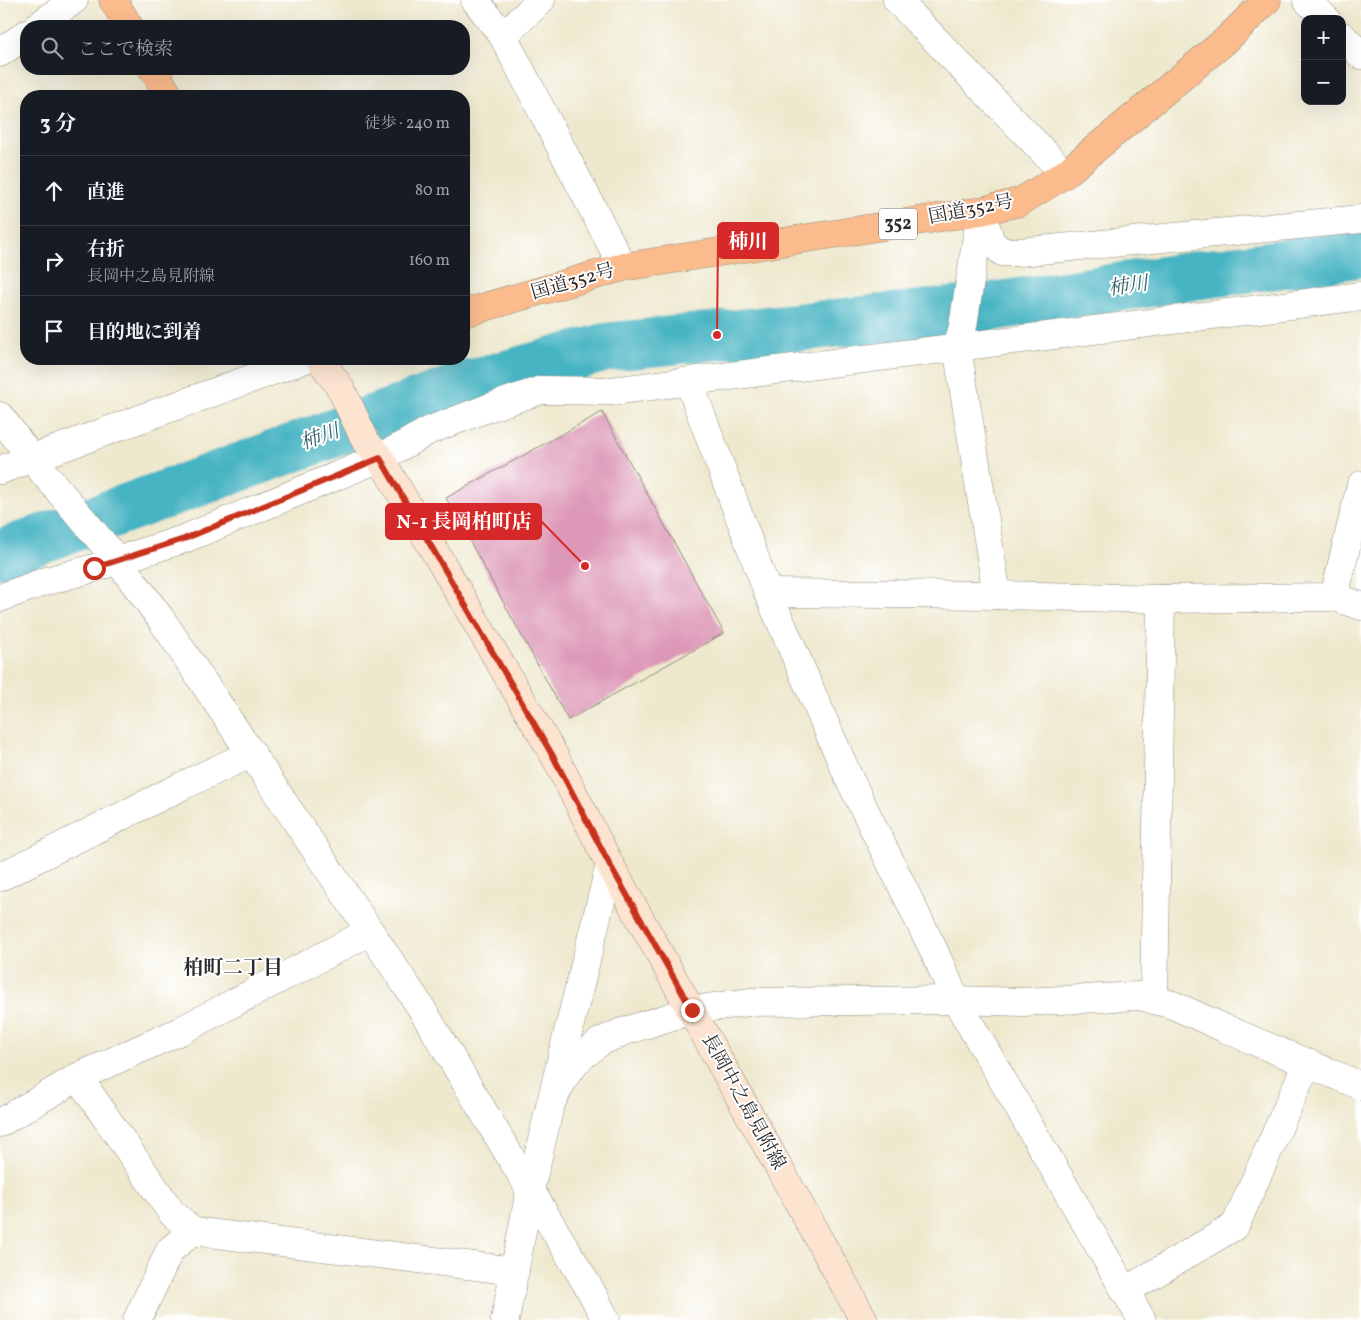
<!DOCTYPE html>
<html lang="ja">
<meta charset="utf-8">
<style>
:root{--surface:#171b24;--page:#242831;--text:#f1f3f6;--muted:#9ea1a6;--line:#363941}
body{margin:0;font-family:Vollkorn,"Noto Serif JP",serif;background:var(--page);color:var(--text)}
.controls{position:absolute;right:15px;top:15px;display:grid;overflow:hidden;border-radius:10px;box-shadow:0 5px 20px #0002}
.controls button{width:45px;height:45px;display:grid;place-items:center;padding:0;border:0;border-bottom:1px solid var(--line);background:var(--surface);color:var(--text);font:25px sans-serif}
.stop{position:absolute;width:15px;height:15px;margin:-11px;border:4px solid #c8321e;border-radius:50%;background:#fff}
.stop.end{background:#c8321e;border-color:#fff;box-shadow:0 1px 5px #0008}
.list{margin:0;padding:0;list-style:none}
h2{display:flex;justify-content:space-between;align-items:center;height:65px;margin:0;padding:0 20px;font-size:21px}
h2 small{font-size:16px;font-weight:400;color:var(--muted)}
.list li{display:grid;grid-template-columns:32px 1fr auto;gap:15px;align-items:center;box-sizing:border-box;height:70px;padding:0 20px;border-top:1px solid var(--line)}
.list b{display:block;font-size:19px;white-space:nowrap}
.list p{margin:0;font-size:16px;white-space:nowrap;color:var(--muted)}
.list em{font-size:16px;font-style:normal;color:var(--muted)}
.icon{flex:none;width:28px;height:28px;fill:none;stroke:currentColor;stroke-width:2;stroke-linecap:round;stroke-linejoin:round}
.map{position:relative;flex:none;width:1361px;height:1320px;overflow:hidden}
.search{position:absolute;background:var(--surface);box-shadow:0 5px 20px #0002;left:20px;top:20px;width:450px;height:55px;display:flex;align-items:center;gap:12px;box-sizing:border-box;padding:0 18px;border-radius:20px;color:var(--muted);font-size:19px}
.panel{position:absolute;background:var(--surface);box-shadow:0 5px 20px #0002;left:20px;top:90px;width:450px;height:275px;border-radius:20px}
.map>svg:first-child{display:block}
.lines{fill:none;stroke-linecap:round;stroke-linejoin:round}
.river{stroke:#47b4c3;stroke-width:49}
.building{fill:#dd98b7}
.minor-casing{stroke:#8c8a7c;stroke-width:29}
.tertiary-casing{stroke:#8c8a7c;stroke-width:29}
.secondary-casing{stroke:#8c8a7c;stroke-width:29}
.trunk-casing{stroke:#8c8a7c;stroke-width:29}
.minor{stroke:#fff;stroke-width:28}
.tertiary{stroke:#fff;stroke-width:28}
.secondary{stroke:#fde4d1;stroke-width:28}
.trunk{stroke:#fbbb8d;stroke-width:28}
.route{stroke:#c8321e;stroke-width:6}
.labels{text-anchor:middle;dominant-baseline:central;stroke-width:4;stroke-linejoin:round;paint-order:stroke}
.shield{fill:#fff;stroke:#6b6b6b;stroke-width:1}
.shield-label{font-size:18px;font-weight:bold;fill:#2b2b2b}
.street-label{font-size:19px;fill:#2b2b2b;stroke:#fff}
.water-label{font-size:20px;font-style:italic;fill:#366268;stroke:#fff}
.neighbourhood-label{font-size:20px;font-weight:bold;fill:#2b2b2b;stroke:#fff}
.leader{fill:none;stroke:#d62828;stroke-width:2}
.callout-dot{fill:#d62828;stroke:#fff;stroke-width:2}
.callout{fill:#d62828;stroke:#d62828;stroke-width:2}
.callout-label{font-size:20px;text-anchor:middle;font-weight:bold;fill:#fff}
</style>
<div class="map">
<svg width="1361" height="1320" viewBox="0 0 1361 1320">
<rect width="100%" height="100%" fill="#fff"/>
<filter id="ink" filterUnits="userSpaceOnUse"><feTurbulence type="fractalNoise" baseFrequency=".02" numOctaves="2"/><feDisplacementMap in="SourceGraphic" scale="10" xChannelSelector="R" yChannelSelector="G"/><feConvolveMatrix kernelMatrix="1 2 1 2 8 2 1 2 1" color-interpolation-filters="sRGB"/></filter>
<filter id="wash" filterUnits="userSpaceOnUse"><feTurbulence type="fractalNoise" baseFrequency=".0096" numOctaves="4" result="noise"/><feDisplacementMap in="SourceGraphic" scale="20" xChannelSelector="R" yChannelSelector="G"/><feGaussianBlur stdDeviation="1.12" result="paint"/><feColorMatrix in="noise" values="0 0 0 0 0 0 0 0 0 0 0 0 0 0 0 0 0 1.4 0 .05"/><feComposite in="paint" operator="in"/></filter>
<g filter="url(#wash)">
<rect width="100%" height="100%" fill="#eee8cd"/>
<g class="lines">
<path class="river" d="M0,554L467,385L608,347L983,308L1198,275L1361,253"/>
</g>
<g id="blocks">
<path class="building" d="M602,412L724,633L568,720L446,498Z"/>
</g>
</g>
<g filter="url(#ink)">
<use href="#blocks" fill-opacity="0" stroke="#8c8a7c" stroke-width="1"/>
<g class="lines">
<g class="minor-casing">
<g id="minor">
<path d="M475,0L503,36L623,267"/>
<path d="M897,0L1065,174"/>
<path d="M38,26L74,0"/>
<path d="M503,36L541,0"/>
<path d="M0,53L26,34"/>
<path d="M981,211L991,242L1002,252H1019L1361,219"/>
<path d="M980,217L963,326L957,347L997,595"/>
<path d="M689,382L768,593L848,776L934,951L956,1000L1142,1320"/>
<path d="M0,416L32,459L118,561L161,619L420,1006L591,1291L606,1320"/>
<path d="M0,470L305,359"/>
<path d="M768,593L997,595L1161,599L1334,597L1361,606"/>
<path d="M1334,597L1361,485"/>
<path d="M0,598L43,582L94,568L184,539L380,458L430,430L488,408L541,390L612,391L1361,296"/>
<path d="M0,877L184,785L252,753"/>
<path d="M1154,1000L1161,599"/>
<path d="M78,1077L172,1213L193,1231L170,1250L137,1320"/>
<path d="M550,1105L565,1076L580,1058L600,1042L622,1032L692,1010L749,1002L956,1000L1023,1002L1139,996L1173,1005L1226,1029L1361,1086"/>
<path d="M0,1123L78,1077L180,1031L369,932"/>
<path d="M193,1231L515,1271"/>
<path d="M1125,1291L1235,1226L1307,1063"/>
<path d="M505,1320L530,1190L563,1052L610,865"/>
</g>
</g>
<g class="tertiary-casing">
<g id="tertiary">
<path d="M1307,0L1326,19"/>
<path d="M1342,36L1361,55"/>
</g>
</g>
<g class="secondary-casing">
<path id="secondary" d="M320,359L341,389L366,442L380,458L555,757L610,865L864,1320"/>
</g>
<g class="trunk-casing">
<g id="trunk">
<path d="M113,0L129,26"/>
<path d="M153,69L169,96"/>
<path d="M464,313L623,267L981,211L1020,202L1065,174L1225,41L1267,0"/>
</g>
</g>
<use href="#minor" class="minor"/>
<use href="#tertiary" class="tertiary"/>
<use href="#secondary" class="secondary"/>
<use href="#trunk" class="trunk"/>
</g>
</g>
<g class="lines" filter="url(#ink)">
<path class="route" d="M94,568L184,539L380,458L554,758L610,865L692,1010"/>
</g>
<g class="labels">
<rect class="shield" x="879" y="208.5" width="38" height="31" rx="4"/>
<g class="shield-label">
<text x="898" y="224">352</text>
</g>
<g class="street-label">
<text transform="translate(971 210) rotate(-11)">国道352号</text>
<text transform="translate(573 282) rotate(-16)">国道352号</text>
<text transform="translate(743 1102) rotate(61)">長岡中之島見附線</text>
</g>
<g class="water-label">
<text transform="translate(1128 287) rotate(-8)">柿川</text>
<text transform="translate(320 438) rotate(-20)">柿川</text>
</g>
<g class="neighbourhood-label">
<text x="233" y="969">柏町二丁目</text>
</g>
</g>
<path class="leader" d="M717 335L718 241M585 566L541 521"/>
<g class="callout-dot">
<circle cx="717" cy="335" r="5"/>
<circle cx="585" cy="566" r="5"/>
</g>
<g class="callout">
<rect x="718" y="223" width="60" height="35" rx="5"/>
<rect x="386" y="504" width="155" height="35" rx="5"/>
</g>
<g class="callout-label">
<text x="748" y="248">柿川</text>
<text x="464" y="528">N-1 長岡柏町店</text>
</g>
</svg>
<div class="controls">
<button>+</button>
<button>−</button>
</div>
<div class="stop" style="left:94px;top:568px"></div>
<div class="stop end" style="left:692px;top:1010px"></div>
<div class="search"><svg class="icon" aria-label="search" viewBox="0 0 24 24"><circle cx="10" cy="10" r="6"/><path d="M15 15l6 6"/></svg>ここで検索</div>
<section class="panel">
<h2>3 分<small>徒歩 · 240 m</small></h2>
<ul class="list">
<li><svg class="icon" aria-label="ahead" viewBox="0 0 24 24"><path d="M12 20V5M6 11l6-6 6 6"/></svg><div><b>直進</b></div><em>80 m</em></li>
<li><svg class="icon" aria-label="right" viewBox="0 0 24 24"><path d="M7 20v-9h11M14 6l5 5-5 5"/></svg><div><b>右折</b><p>長岡中之島見附線</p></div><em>160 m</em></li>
<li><svg class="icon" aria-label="arrive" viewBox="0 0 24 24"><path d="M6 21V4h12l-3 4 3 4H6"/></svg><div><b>目的地に到着</b></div></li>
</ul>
</section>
</div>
